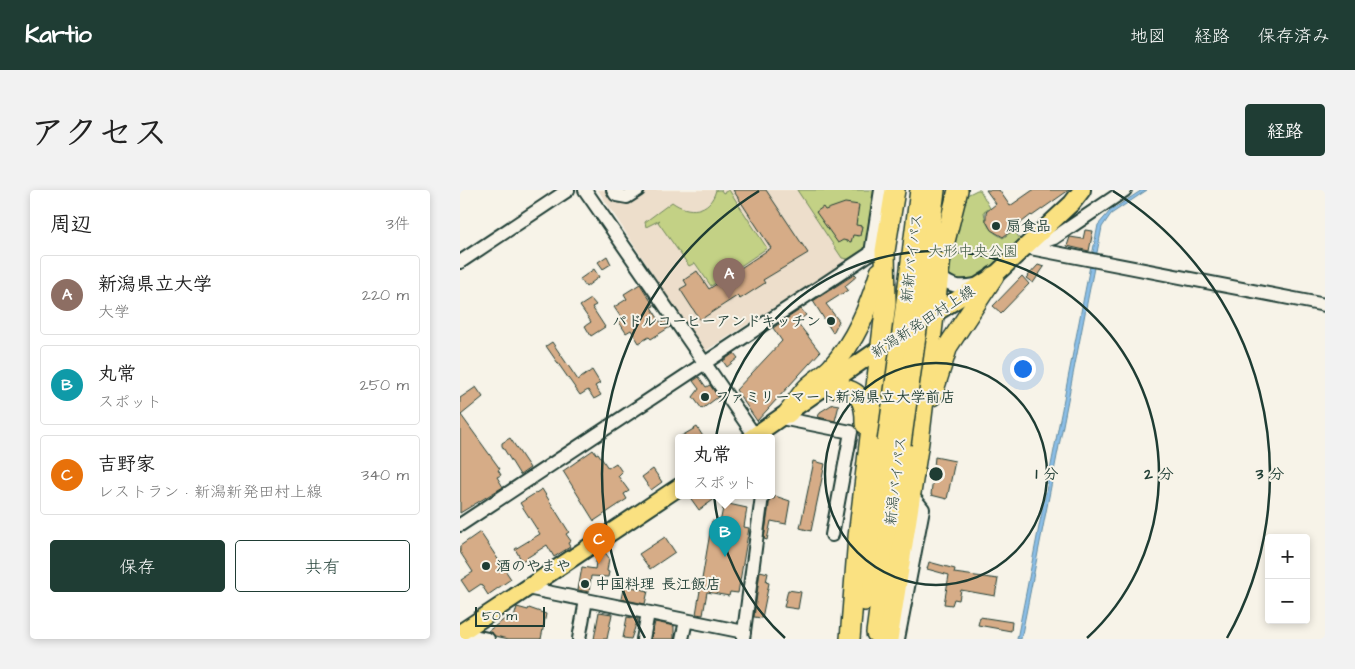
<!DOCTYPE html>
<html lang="ja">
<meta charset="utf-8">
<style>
:root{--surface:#fff;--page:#f2f2f2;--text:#222;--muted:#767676;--line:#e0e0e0;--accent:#1f3d34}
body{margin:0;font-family:"Architects Daughter","Klee One",sans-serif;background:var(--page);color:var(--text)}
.controls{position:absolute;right:15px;bottom:15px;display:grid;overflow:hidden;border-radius:5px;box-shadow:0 2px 8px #0003}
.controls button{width:45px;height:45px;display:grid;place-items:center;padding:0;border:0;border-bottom:1px solid var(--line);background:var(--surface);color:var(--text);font:25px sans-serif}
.scale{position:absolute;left:15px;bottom:12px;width:70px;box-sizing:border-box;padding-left:5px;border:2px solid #1f3d34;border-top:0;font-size:14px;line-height:18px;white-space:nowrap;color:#1f3d34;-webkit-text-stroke:4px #f7f3e8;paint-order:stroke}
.you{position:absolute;left:562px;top:178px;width:18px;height:18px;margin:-12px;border:4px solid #fff;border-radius:50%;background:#1a73e8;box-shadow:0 0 0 8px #1a73e833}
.badge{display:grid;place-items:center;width:32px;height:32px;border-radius:50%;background:var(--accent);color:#fff;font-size:16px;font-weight:700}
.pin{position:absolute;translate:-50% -41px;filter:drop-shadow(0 1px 2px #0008)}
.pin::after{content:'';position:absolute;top:26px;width:18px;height:15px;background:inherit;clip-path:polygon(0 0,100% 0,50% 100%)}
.popup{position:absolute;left:215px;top:244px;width:100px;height:65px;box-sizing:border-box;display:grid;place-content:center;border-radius:5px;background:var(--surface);filter:drop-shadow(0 1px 4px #0005);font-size:16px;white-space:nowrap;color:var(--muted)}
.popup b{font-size:19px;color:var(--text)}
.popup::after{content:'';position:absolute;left:50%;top:100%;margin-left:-10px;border:10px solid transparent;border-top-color:var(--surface)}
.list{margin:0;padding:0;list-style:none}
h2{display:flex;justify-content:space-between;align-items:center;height:65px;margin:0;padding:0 20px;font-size:21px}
h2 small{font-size:16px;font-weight:400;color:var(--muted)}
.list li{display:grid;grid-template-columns:32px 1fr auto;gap:15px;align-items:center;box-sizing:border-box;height:80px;margin:0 10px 10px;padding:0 10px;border:1px solid var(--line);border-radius:5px}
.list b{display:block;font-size:19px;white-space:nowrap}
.list p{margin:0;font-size:16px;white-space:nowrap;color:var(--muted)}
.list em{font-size:16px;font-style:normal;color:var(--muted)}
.actions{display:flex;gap:10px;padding:15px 20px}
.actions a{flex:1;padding:11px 0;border:1px solid var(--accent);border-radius:5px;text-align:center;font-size:18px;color:var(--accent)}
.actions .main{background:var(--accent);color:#fff}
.map{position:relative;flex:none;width:865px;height:449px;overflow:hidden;border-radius:5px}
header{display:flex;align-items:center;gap:30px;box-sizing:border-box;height:70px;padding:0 25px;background:var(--accent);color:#fff}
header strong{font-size:24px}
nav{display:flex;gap:28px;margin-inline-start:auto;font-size:18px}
.intro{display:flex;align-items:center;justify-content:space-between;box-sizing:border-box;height:120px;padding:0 30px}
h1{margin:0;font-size:35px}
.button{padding:12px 22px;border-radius:5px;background:var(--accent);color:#fff;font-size:18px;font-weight:700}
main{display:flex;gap:30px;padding:0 30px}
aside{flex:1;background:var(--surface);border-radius:5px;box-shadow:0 2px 8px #0003}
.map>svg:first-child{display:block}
.built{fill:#eddecb}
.green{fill:#c3d185;stroke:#71875c}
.water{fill:#8bbee7;stroke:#608a9f}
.building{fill:#d6ac87;stroke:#1f3d34}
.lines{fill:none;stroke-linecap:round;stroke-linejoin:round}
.minor-casing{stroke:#1f3d34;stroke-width:16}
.major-casing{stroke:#1f3d34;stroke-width:20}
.highway-casing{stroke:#1f3d34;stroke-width:22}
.minor{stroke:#f7f3e8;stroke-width:12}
.major{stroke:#fae181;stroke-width:16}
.highway{stroke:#fae181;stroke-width:19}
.highway-bridge-casing{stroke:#1f3d34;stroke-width:22;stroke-linecap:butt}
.highway-bridge{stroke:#fae181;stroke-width:19}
.ring{fill:none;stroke:#1f3d34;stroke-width:2.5}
.poi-dot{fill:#1f3d34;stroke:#f7f3e8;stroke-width:2}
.labels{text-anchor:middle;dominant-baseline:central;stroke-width:4;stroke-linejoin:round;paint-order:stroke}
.poi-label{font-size:15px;font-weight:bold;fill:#1f3d34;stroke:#f7f3e8;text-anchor:start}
.park-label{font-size:15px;fill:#405b44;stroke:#f7f3e8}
.street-label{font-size:15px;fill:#1f3d34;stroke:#f7f3e8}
.centre{fill:#1f3d34;stroke:#f7f3e8;stroke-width:2.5}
.ring-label{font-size:15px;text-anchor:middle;font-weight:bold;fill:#1f3d34;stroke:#f7f3e8;stroke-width:4;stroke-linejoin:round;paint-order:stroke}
</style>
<header>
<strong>Kartio</strong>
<nav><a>地図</a><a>経路</a><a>保存済み</a></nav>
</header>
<div class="intro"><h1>アクセス</h1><a class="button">経路</a></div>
<main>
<aside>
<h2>周辺<small>3件</small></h2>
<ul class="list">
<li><span class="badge" style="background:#8d6e63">A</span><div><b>新潟県立大学</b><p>大学</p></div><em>220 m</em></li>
<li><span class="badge" style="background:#0f9aa8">B</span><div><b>丸常</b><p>スポット</p></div><em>250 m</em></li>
<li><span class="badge" style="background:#e8710a">C</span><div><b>吉野家</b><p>レストラン · 新潟新発田村上線</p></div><em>340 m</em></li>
</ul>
<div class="actions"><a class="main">保存</a><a>共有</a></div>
</aside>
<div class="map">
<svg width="865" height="449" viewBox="0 0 865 449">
<rect width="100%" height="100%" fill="#f7f3e8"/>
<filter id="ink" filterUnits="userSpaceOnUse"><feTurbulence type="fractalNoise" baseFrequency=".02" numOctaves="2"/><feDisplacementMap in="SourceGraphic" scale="10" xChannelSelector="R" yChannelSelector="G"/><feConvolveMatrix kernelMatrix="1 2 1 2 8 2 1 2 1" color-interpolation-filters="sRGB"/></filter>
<g filter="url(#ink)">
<path class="built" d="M138,0H417L406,59L244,162Z"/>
<g class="green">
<path d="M256,0H261L263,3L269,0L307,58L251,96L235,73L229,76L198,32L200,30L186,37L185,32L212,12C228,24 250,23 256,0Z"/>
<path d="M337,0H417L409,56L388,69L382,68Z"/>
<path d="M517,0H520L530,18L524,22C526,36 530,41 543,48L554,40L563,54L513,91L504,94L486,85L505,6Z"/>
</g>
<path class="water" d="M682,0H687L651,24L642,37L561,449H557L638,35L650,21Z"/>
<g class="building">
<path d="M273,0H306L348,63L303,90L305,93L280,109L277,106L240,130L220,99L227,95L224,90L237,81L249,99L311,58Z"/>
<path d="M526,0H539L550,16L573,0H609L572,26L571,25L543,47L531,40L526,31V22L536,14Z"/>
<path d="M385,13L399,15L396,35L402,36L400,46L393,45L391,52L383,50L378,53L356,22L363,17L365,20Z"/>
<path d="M625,40L633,41L629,61L607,56L610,47L623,49Z"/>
<path d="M147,66L151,74L143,79L138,72Z"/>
<path d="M578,75L584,77L573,93L566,88Z"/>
<path d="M134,79L139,87L126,97L120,89Z"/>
<path d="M395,84L397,86L385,96L388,100L366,114L379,131L373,143L353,111Z"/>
<path d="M562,86L569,94L541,123L533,116Z"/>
<path d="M180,94L194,116L191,117L201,133L205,130L210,137L191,149L189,147L179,153L171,140L166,143L159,132L162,129L154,117L167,109L164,104Z"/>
<path d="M131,109L136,115L132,117L145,137L131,146L125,136L131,132L120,116Z"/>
<path d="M341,119L346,125L337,132L360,162L297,231L276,200L322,151L313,138Z"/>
<path d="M92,152L118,190L132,180L140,193L135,196L141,205L134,209L128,200L120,205L86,156Z"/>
<path d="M274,163L278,168L267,177L263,171Z"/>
<path d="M239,187L246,197L250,195L258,207L242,219L233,207L239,199L233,191Z"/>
<path d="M16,197L23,207L1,225L40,279L38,280L41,285L37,287L43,297L0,323V208Z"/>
<path d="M373,214L379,215L375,231L358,227L360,222Z"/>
<path d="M237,237L244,248H218Z"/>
<path d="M50,248L70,278L60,285L42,256V253Z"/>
<path d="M133,260L136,264L138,263L148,278L156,273L162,282L158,286L169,301L164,304L167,309L134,331L103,281Z"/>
<path d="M475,267L495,271L487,309L471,305Z"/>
<path d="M354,271L365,274L351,341L340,338Z"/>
<path d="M193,279L202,292L191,300L182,287Z"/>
<path d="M82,299L109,342L106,344L111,351L108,353L110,357L94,367L87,355L62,371L55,359L80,344L60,313Z"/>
<path d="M229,306H259L239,320Z"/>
<path d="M315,306L330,311L326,334L311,331L307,350L304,349L310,308L314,309Z"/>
<path d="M264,313L287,318L284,337L289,338L278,403L270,402L269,406L247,402L243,425L236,424L252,331L260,333Z"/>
<path d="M20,342L51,389L28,405L21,394L9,402L1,390L13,382L0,362V356Z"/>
<path d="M205,347L215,362L190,379L179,364Z"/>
<path d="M144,361L149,368L147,381L149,382L148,387L131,386L129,402L118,400L122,377L135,379L137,366Z"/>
<path d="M469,372L495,379L494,383L538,389L535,406L501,400L499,410L494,409L492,415L484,414L489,385L467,379Z"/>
<path d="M300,381L308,383L306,392L309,393L302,428L294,427Z"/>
<path d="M164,395L188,401L185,414L161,409Z"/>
<path d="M328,400L341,402L338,419L324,417Z"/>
<path d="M57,417L68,420L69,418L86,424L81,449H49L35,446L28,441L45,429L53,431Z"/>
<path d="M139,422L152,424L147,449H134Z"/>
<path d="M167,427L178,429L171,449L163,448Z"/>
<path d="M520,427L552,432L551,441L518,435Z"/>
<path d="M195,432L214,436V449H191Z"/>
</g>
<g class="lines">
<g class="minor-casing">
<g id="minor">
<path d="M125,0L295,246"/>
<path d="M153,0L156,5L167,7L178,0"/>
<path d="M565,57L865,115"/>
<path d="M566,57L594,48L665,0"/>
<path d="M411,63L421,0"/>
<path d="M0,72L108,0"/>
<path d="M478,85C491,97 499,98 516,95"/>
<path d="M321,228L391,242L372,345"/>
<path d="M0,335L393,75L411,63L425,61"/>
<path d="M67,398L284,442"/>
<path d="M0,443L28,449"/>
<path d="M119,449L126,410"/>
<path d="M183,449L188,423"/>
<path d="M222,449L226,431"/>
<path d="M283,449L302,306"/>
<path d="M438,449L463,319L451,304"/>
</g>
</g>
<g class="major-casing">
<g id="major">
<path d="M291,248L422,157L534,86L612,13L622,0"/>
<path d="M0,443L219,297"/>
</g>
</g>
<g class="highway-casing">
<g id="highway">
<path d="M458,132L475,0"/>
<path d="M443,135L460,0"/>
<path d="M365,197C394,197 406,204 405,234"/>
<path d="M472,206L488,156L534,86"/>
<path d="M328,223C335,215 340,205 347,198C354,191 364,185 371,178C396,150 409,117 420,82"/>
<path d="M405,411L427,252"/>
<path d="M416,443L441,254"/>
<path d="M390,449L398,347L426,113L425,61L435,0"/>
<path d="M428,449L459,252L481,67L498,0"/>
</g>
</g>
<use href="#minor" class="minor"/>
<use href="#major" class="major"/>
<use href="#highway" class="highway"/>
<g class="highway-bridge-casing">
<g id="highway-bridge">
<path d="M427,252L443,135"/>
<path d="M441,254L458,132"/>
</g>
</g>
<use href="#highway-bridge" class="highway-bridge"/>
</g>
</g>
<g class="ring">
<circle cx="476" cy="284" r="111"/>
<path d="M325 448A223 223 0 1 1 627 448"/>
<path d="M185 448A334 334 0 0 1 299 1M653 1A334 334 0 0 1 767 448"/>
</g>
<g class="poi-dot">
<circle cx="536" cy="36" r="5"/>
<circle cx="371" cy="131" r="5"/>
<circle cx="245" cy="207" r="5"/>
<circle cx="26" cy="376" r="5"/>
<circle cx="125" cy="394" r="5"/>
</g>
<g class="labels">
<g class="poi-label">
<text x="546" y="36">扇食品</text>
<text x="361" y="131" text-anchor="end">パドルコーヒーアンドキッチン</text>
<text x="255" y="207">ファミリーマート新潟県立大学前店</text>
<text x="36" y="376">酒のやまや</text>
<text x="135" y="394">中国料理 長江飯店</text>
</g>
<g class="park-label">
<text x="513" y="61">大形中央公園</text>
</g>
<g class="street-label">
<text transform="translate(452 68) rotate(-83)">新新バイパス</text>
<text transform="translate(463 132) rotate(-33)">新潟新発田村上線</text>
<text transform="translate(436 291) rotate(-83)">新潟バイパス</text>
</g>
</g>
<circle cx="476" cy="284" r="8" class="centre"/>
<g class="ring-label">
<text x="587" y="289">1 分</text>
<text x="699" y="289">2 分</text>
<text x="810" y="289">3 分</text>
</g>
</svg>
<div class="controls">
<button>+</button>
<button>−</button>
</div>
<div class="scale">50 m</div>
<div class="you"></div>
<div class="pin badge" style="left:269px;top:109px;background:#8d6e63">A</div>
<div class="pin badge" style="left:265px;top:367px;background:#0f9aa8">B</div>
<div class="popup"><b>丸常</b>スポット</div>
<div class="pin badge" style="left:139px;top:374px;background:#e8710a">C</div>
</div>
</main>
